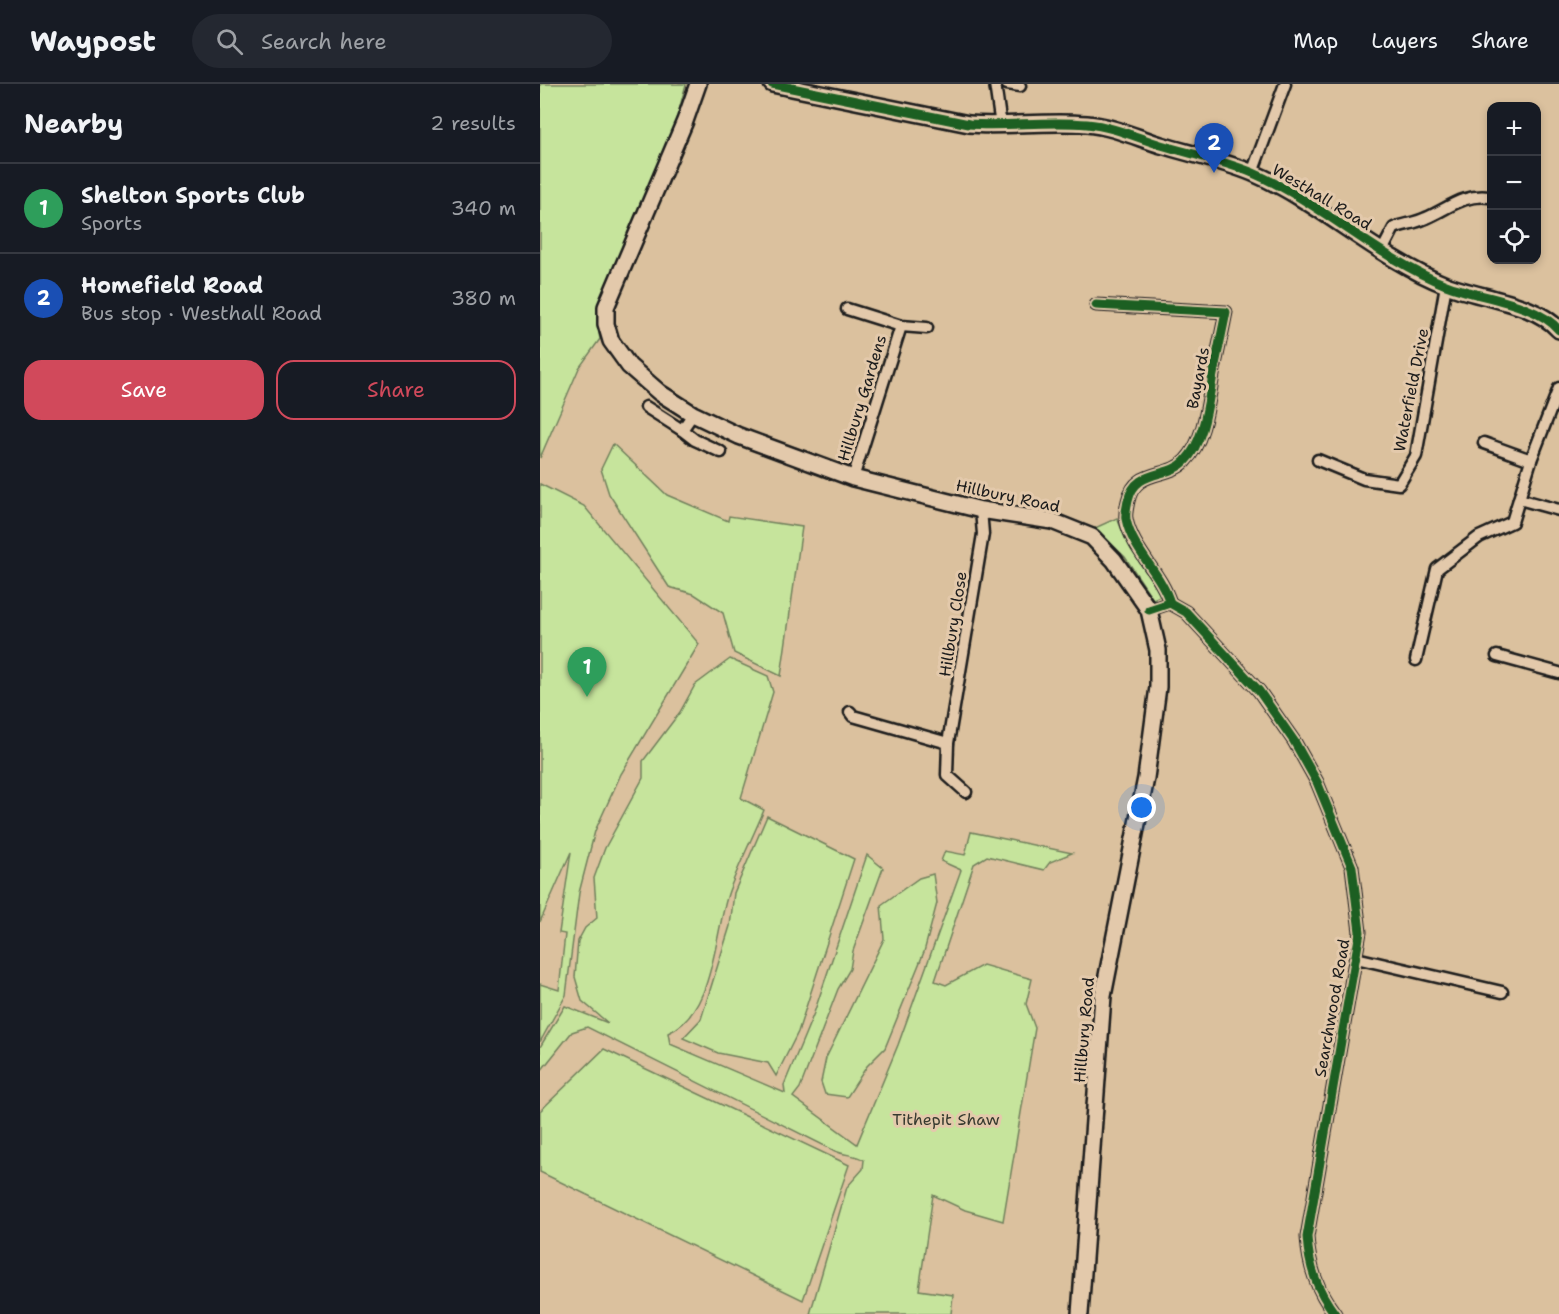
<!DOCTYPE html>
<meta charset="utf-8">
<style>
:root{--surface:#171b24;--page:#242831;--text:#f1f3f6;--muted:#9ea1a6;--line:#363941;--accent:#d1495b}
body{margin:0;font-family:"Shantell Sans",sans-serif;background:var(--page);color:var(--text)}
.controls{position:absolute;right:18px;top:18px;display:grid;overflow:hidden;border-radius:12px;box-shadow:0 3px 9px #0003}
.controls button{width:54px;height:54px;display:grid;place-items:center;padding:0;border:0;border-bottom:2px solid var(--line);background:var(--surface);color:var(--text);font:30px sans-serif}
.you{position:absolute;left:602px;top:724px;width:21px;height:21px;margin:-15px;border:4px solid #fff;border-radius:50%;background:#1a73e8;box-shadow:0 0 0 9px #1a73e833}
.badge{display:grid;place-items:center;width:39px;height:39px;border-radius:50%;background:var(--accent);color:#fff;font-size:20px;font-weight:700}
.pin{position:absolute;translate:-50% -50px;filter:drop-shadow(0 2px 3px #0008)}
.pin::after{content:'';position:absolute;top:32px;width:21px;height:18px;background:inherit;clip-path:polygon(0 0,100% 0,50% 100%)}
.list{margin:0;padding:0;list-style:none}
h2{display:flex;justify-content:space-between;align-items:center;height:78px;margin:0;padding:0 24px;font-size:26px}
h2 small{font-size:20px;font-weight:400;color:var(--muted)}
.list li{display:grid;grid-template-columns:39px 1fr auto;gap:18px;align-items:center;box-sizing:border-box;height:90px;padding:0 24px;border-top:2px solid var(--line)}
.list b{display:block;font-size:22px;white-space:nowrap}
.list p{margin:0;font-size:20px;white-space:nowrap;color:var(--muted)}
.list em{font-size:20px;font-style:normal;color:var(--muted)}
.actions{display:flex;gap:12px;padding:18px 24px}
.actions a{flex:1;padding:14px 0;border:2px solid var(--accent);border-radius:18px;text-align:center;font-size:21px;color:var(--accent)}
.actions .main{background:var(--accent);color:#fff}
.icon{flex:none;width:33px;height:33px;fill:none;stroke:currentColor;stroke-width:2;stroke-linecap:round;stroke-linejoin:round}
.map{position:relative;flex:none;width:1019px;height:1230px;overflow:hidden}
header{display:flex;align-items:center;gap:36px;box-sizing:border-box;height:84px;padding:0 30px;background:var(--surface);border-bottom:2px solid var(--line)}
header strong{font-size:28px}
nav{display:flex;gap:33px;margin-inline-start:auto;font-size:21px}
.search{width:420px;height:54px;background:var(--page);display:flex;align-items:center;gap:15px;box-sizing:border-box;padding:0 21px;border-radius:33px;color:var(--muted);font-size:22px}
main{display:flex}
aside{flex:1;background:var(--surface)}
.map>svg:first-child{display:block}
.green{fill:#c6e49c;stroke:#71805c;stroke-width:1.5}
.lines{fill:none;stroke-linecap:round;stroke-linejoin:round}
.street-casing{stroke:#1c1c1c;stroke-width:15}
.secondary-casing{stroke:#1c1c1c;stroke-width:20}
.street{stroke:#e3c9ab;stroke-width:10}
.secondary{stroke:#e3c9ab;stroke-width:15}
.cycleway-casing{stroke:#e3c9ab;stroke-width:13}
.cycleway{stroke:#1b5e20;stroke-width:9}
.labels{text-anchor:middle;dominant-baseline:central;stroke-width:6;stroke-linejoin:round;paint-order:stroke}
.street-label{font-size:16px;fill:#1c1c1c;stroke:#e3c9ab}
.park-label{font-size:16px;fill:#363a2f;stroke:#e3c9ab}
</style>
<header>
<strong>Waypost</strong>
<div class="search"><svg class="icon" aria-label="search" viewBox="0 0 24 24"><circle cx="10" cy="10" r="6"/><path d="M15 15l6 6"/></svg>Search here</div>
<nav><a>Map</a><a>Layers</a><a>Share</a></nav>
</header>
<main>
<aside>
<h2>Nearby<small>2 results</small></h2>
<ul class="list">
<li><span class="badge" style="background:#2e9e5b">1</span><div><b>Shelton Sports Club</b><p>Sports</p></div><em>340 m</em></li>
<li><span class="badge" style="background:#1a4fb4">2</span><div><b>Homefield Road</b><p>Bus stop · Westhall Road</p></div><em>380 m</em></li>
</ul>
<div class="actions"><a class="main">Save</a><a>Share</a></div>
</aside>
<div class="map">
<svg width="1019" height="1230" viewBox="0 0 1019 1230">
<rect width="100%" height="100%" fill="#dbc19e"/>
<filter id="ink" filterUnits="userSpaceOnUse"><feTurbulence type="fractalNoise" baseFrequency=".0167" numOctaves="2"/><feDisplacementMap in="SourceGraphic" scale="12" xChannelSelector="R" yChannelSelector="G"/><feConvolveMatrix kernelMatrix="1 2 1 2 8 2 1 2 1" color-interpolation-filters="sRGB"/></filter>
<g filter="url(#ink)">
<g class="green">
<path d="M0,0H146L137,34L60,219L57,238L60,255L39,284L0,374Z"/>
<path d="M73,360L127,411L188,437L189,432L262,443L241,592L194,569L183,529L154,510L129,503L69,410L61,385Z"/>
<path d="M0,400L44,422L159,560L81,690L55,747L39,809L26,911L0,958V900L19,906L25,850L19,849L31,768L0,838Z"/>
<path d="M577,434L584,451L621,505L622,511L613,515L585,473L555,444Z"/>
<path d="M190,575L228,592L233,608L201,714L224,726C213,753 199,780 189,807C174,849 175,929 128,949L130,960L245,1009L244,1001L274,929L327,771L343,784L313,867L310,885L298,905L260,1004L253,1013L317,1060L358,961L421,786L401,777L405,767L425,771L431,748L532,769L510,778L504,786L447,772L434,780L395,897L406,901L443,881L492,895L486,920L495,944L463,1137L425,1126L393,1111L379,1206L413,1211L411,1230H270L307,1103L323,1085L324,1076C315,1070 306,1072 295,1067L47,943L32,948L0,988V963L25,922L68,939L42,917L35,893L38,857L45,844L57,834L54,794L65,764L103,694V677L140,628L155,601Z"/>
<path d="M227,732L314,775L258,948L236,992L228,979L178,969L143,954L161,935L190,842L194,809Z"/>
<path d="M393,790L397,819L384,868L345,964L327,982L307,1013L285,1010L281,998L286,974L344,855L341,821L379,794Z"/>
<path d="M64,965L309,1081L263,1216L0,1088V1027Z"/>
</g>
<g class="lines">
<g class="street-casing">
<g id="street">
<path d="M455,0L461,42"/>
<path d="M467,0L480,2"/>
<path d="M712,89L745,0"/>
<path d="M842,167L854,144C864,140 876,139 886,134C909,124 923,110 949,113"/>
<path d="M556,221L686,228C682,249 677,270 673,291C668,317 665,357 645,377C628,395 595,384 588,417C587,422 585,429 586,435C592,466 621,489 630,519"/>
<path d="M307,225L361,242L387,244"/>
<path d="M106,323L142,346"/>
<path d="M153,330L142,346L155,356L181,368"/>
<path d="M944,359L991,376"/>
<path d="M778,376L824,395L859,400L876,372L906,201"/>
<path d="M313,394L361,242"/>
<path d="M979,415L1019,426"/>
<path d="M609,526L630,519L646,528L719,607L754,657L777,698L812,783L820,848L767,1153C769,1183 777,1206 795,1230"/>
<path d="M957,572L1019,589"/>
<path d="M876,576L897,485L939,453L972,438L991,376L1019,304"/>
<path d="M310,628L313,632L408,659"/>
<path d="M426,708L407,691L408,659L443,450L441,426"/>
<path d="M816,874L962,908"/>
</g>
</g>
<g class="secondary-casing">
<g id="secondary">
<path d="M158,0L145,37L66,223V240L71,257L89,282L120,309L153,330L199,352L313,394L441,426L512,437L552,453L574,476L609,526L618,566V603L606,694L563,912L540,1230"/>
<path d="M232,0L429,40C468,43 507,36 547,40C572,42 598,54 621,61C651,70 684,77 713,89C781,118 837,174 906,201C939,214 995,218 1019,246"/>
</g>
</g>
<use href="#street" class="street"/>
<use href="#secondary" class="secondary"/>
<g class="cycleway-casing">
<g id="cycleway">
<path d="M232,0L429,40C468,43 507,36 547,40C572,42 598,54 621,61C651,70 684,77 713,89C781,118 837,174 906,201C939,214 995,218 1019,246"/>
<path d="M556,221L686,228C682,249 677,270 673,291C668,317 665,357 645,377C628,395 595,384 588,417C587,422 585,429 586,435C592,466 621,489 630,519"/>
<path d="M609,526L630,519L646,528L719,607L754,657L777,698L812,783L820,848L767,1153C769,1183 777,1206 795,1230"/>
</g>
</g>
<use href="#cycleway" class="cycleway"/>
</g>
</g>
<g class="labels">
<g class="street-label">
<text transform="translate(782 113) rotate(31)">Westhall Road</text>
<text transform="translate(658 294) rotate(-79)">Bayards</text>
<text transform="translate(871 306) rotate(-79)">Waterfield Drive</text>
<text transform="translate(322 314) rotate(-73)">Hillbury Gardens</text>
<text transform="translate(468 412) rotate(12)">Hillbury Road</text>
<text transform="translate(413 540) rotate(-81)">Hillbury Close</text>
<text transform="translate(792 924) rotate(-80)">Searchwood Road</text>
<text transform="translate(544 946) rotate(-85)">Hillbury Road</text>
</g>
<g class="park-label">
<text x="406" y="1035">Tithepit Shaw</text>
</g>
</g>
</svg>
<div class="controls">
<button>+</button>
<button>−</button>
<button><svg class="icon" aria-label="locate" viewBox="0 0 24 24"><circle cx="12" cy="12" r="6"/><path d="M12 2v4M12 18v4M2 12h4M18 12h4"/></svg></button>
</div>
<div class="you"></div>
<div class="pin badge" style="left:47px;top:613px;background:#2e9e5b">1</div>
<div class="pin badge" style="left:674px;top:89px;background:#1a4fb4">2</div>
</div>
</main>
